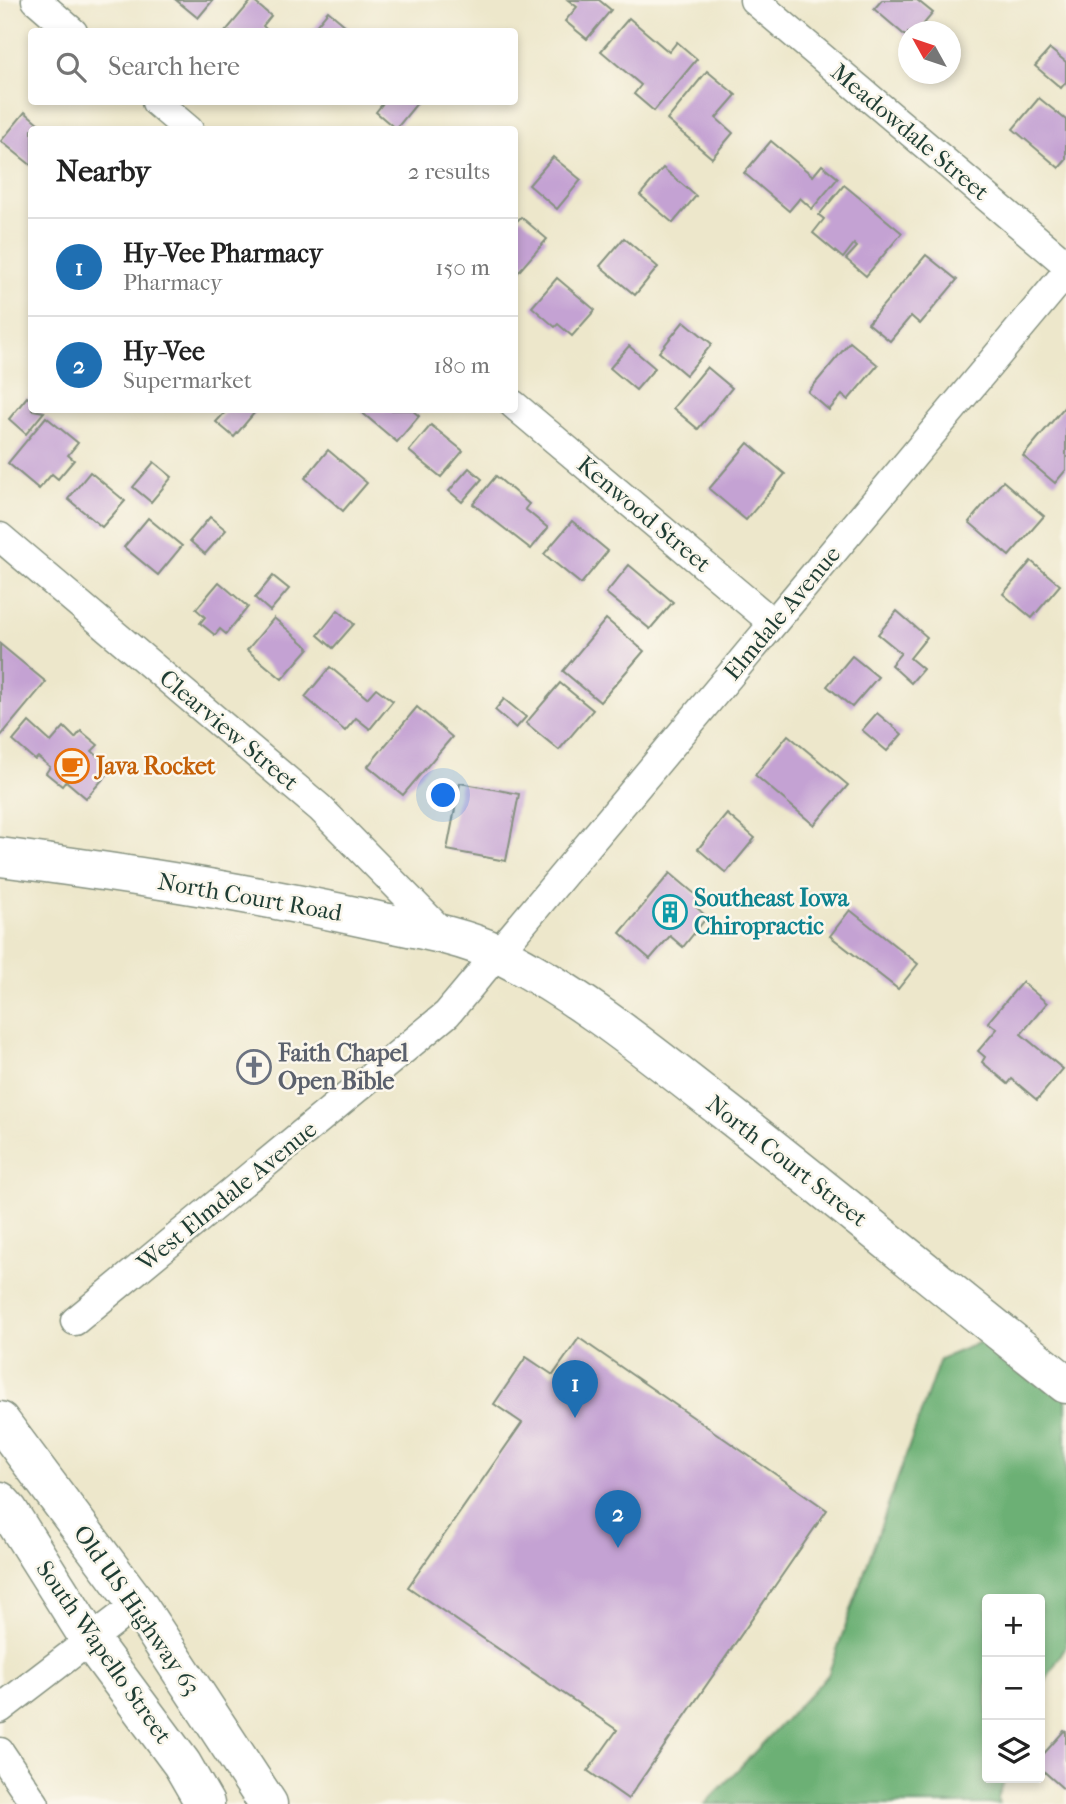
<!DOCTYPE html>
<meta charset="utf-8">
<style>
:root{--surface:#fff;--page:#f2f2f2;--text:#222;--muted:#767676;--line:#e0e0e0;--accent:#1f6fb2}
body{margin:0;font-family:"IM FELL French Canon",serif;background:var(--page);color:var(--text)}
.controls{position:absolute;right:21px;bottom:21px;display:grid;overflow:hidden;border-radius:7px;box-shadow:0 4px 10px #0003}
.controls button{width:63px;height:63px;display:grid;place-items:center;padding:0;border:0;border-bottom:2px solid var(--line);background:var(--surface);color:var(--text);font:35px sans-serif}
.compass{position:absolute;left:898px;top:21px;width:63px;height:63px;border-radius:50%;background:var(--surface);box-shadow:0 4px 10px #0003;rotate:310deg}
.you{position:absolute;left:444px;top:796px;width:24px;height:24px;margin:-18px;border:5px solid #fff;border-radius:50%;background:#1a73e8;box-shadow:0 0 0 10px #1a73e833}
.badge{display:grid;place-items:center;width:46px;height:46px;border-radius:50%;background:var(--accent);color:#fff;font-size:23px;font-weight:700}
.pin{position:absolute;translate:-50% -58px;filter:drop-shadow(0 2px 4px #0008)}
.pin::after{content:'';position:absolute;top:37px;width:24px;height:21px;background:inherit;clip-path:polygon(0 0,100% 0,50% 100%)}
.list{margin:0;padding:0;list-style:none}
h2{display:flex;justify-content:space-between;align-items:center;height:91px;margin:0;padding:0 28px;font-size:30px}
h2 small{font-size:23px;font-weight:400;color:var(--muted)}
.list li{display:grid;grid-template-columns:46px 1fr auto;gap:21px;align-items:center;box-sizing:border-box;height:98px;padding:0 28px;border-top:2px solid var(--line)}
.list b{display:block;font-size:26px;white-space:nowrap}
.list p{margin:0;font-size:23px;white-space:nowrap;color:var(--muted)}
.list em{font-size:23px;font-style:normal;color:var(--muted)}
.icon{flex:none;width:38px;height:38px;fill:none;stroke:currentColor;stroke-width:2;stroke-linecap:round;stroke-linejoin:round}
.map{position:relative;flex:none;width:1066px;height:1804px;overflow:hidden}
.search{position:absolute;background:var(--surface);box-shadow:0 4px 10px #0003;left:28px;top:28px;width:490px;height:77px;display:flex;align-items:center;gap:18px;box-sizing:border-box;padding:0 24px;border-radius:7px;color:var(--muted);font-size:26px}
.panel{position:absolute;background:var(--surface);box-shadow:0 4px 10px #0003;left:28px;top:126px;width:490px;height:287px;border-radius:7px}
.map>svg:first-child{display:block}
.forest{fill:#6cb074;stroke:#467654;stroke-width:2}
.building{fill:#c4a2d3}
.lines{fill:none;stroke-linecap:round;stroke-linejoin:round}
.minor-casing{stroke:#869280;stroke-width:31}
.secondary-casing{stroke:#869280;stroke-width:41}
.trunk-casing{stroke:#869280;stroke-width:41}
.minor{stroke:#fff;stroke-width:28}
.secondary{stroke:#fff;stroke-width:38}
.trunk{stroke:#fff;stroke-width:38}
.labels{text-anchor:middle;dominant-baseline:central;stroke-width:5;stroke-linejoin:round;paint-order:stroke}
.street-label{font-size:24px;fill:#1f3d34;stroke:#fbf7ec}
.food-label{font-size:24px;font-weight:bold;fill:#c56008;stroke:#fbf7ec;text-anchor:start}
.culture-label{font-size:24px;font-weight:bold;fill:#0d838f;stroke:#fbf7ec;text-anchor:start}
.worship-label{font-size:24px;font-weight:bold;fill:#5b616d;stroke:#fbf7ec;text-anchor:start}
</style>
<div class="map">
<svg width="1066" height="1804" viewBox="0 0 1066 1804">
<rect width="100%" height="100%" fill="#fbf7ec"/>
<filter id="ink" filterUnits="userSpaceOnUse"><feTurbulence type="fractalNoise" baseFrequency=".0143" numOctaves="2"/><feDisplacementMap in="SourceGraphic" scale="14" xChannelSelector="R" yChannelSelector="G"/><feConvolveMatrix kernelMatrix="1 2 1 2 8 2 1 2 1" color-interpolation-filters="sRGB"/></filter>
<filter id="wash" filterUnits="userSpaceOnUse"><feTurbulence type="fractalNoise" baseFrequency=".00686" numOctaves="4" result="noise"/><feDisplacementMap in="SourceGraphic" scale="28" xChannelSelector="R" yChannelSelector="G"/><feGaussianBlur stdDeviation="1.57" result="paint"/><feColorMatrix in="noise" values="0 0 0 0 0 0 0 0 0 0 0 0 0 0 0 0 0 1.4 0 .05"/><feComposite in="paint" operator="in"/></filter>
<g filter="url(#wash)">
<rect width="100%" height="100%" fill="#ede7cb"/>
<path class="forest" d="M1002,1333L1066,1384V1646L1048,1676L1040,1696V1599H987V1778H1006L998,1797L999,1804H705L828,1675L940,1359Z"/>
<g id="blocks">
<g class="building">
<path d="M176,0H213L198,18Z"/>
<path d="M252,0L271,16L263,26L269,32H225Z"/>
<path d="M568,0H599L611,10L587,39L565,21L577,7Z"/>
<path d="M882,0H917L933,13L917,32H908V38L874,9Z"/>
<path d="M328,11L353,32H311Z"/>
<path d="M629,18L669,52L677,42L697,59L654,111L634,94L641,85L601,51Z"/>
<path d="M1050,49L1066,62V82L1061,88L1035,66Z"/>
<path d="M707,71L736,95L716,118L733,133L712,158L667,120Z"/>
<path d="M1039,98L1066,120V160L1059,168L1013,129Z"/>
<path d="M384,102H418L396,129L376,112Z"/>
<path d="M25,112L46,130H32V166L1,141Z"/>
<path d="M771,141L813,176L822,165L838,178L812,209L800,198L789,211L744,173Z"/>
<path d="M553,157L581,180L557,209L529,185Z"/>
<path d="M663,168L696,196L673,223L640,195Z"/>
<path d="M844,185L902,233L866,276L846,259L857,247L854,244L843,258L813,233L824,219L819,215Z"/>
<path d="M521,217L547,239L514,277V224Z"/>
<path d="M624,238L658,267L635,295L600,266Z"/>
<path d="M926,255L957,280L920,324L911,316L890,341L868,323Z"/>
<path d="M557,278L595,310L572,336L558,324L555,327L532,307Z"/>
<path d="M684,321L712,344L686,375L659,352Z"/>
<path d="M850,342L878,365L848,400L842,395L829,410L808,392Z"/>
<path d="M629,346L655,368L636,390L610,368Z"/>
<path d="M707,367L732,388L698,429L673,408Z"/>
<path d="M27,397L32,401V410L44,412L26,434L9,419Z"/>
<path d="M1066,405V470L1055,483L1023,456Z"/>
<path d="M227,410H251L255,412L234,437L216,422Z"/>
<path d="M359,410H412L419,416L397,442Z"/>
<path d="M46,417L78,443L68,455L74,460L58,479L52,474L39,489L8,463Z"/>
<path d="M431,425L463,451L441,477L409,451Z"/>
<path d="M748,443L785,474L746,520L709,489Z"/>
<path d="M328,450L367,483L343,511L305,478Z"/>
<path d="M154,462L172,477L151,502L133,487Z"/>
<path d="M469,468L482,479L462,502L449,491Z"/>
<path d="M90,472L125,501L102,527L68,499Z"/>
<path d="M496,476L529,504L525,509L548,528L531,549L473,504Z"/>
<path d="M1003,481L1044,516L1009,556L969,522Z"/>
<path d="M210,517L226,530L205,554L190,541Z"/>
<path d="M148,518L182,546L158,575L124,547Z"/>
<path d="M572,521L608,551L581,584L544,554Z"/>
<path d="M1031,561L1060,585L1032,618L1003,594Z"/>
<path d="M629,565L673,602L650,629L606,593Z"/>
<path d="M273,576L289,589L270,611L255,598Z"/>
<path d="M219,582L248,607L226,634L220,629L215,635L200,623L205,617L196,609Z"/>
<path d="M338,610L354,624L333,648L318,635Z"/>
<path d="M897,611L927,637L910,658L923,669L911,683L891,665L901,653L878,634Z"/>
<path d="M274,618L309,648L282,679L247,650Z"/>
<path d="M606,619L644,651L600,702L563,671Z"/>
<path d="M0,644L46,682L0,737Z"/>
<path d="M852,656L878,677L852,707L827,686Z"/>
<path d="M330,667L367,698L376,688L393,701L370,729L356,718L345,731L305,697Z"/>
<path d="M560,683L593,710L559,750L526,723Z"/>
<path d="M504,699L526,717L516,728L495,710Z"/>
<path d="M417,707L452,737L403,795L368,766Z"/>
<path d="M877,713L902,734L887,751L862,730Z"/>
<path d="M29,722L51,742L64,727L75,738L81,731L98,745L92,751L112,769L86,798L66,781L62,786L46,773L50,767L38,757L35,760L13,741Z"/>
<path d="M788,735L848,785L814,825L755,775Z"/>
<path d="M460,783L519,794L506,861L447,850Z"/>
<path d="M727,814L755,838L726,873L698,849Z"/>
<path d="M670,873L701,899L695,906L707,917L683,947L670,936L650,959L620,933Z"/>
<path d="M850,910L918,964L898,989L830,936Z"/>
<path d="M1022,982L1047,1003L1021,1034L1063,1069L1037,1100L1012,1079L1008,1084L982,1062L985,1057L978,1051L997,1029L988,1022Z"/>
<path d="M579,1338L827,1510L628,1799L588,1771L617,1730L408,1587L522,1423L494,1404L526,1357L553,1375Z"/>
<path d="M1064,1731L1066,1732V1791L1040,1768V1758Z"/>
</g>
</g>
</g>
<g filter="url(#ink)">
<use href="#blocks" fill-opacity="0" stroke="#869280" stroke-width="2"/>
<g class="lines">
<g class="minor-casing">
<g id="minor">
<path d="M36,0L73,32"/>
<path d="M754,0L1066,264"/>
<path d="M156,102L189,130"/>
<path d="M514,405L773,623"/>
<path d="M0,537L320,808L446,936"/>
<path d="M75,1321L447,1014L1066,273"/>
<path d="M0,1709L137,1604"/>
<path d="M0,1752L35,1804"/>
</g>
</g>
<g class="secondary-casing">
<path id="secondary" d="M0,857C124,873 247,892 369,919C412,928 460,935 499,954C580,995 650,1053 721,1108C837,1198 950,1293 1066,1384"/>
</g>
<g class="trunk-casing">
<g id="trunk">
<path d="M0,1421L137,1604L268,1804"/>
<path d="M0,1501L8,1510L90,1640L182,1764L205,1804"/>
</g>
</g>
<use href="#minor" class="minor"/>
<use href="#secondary" class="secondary"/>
<use href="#trunk" class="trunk"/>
</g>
</g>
<defs>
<g id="cafe-ring" transform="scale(1.75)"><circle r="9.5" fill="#fbf7ec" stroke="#e8710a" stroke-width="1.5"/><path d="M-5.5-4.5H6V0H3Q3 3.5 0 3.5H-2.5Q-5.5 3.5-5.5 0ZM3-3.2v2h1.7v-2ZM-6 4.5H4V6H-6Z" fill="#e8710a"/></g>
<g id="building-ring" transform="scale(1.75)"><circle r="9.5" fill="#fbf7ec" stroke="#0f9aa8" stroke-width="1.5"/><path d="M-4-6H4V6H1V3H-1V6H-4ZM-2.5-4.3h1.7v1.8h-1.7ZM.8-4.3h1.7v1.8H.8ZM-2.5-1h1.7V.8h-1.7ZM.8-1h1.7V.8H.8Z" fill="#0f9aa8"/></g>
<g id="church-ring" transform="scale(1.75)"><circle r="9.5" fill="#fbf7ec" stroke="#6b7280" stroke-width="1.5"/><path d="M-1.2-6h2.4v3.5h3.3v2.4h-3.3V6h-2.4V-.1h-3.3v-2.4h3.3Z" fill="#6b7280"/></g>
</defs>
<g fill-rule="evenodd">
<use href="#cafe-ring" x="72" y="766"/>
<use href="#building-ring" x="670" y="912"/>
<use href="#church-ring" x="254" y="1067"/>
</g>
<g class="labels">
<g class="street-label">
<text transform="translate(910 132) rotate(40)">Meadowdale Street</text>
<text transform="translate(644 514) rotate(40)">Kenwood Street</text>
<text transform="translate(782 613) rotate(-50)">Elmdale Avenue</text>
<text transform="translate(229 730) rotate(40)">Clearview Street</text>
<text transform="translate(250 897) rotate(10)">North Court Road</text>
<text transform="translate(787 1161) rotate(38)">North Court Street</text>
<text transform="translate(227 1196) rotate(-39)">West Elmdale Avenue</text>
<text transform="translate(137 1610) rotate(55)">Old US Highway 63</text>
<text transform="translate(104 1652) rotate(55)">South Wapello Street</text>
</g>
<g class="food-label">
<text x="96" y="766">Java Rocket</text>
</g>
<g class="culture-label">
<text x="694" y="898">Southeast Iowa<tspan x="694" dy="28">Chiropractic</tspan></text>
</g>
<g class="worship-label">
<text x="278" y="1053">Faith Chapel<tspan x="278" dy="28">Open Bible</tspan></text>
</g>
</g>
</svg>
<div class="controls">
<button>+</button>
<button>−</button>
<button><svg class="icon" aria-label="layers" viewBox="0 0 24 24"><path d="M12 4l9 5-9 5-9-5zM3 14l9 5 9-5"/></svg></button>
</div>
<svg class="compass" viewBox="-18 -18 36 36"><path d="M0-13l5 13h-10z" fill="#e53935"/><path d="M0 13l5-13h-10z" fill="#767676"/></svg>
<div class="you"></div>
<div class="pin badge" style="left:575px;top:1418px">1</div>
<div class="pin badge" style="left:618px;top:1548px">2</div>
<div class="search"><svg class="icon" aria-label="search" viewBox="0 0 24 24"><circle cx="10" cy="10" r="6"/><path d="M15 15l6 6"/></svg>Search here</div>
<section class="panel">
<h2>Nearby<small>2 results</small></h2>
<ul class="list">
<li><span class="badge">1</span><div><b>Hy-Vee Pharmacy</b><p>Pharmacy</p></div><em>150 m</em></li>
<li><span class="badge">2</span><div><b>Hy-Vee</b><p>Supermarket</p></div><em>180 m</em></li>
</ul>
</section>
</div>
